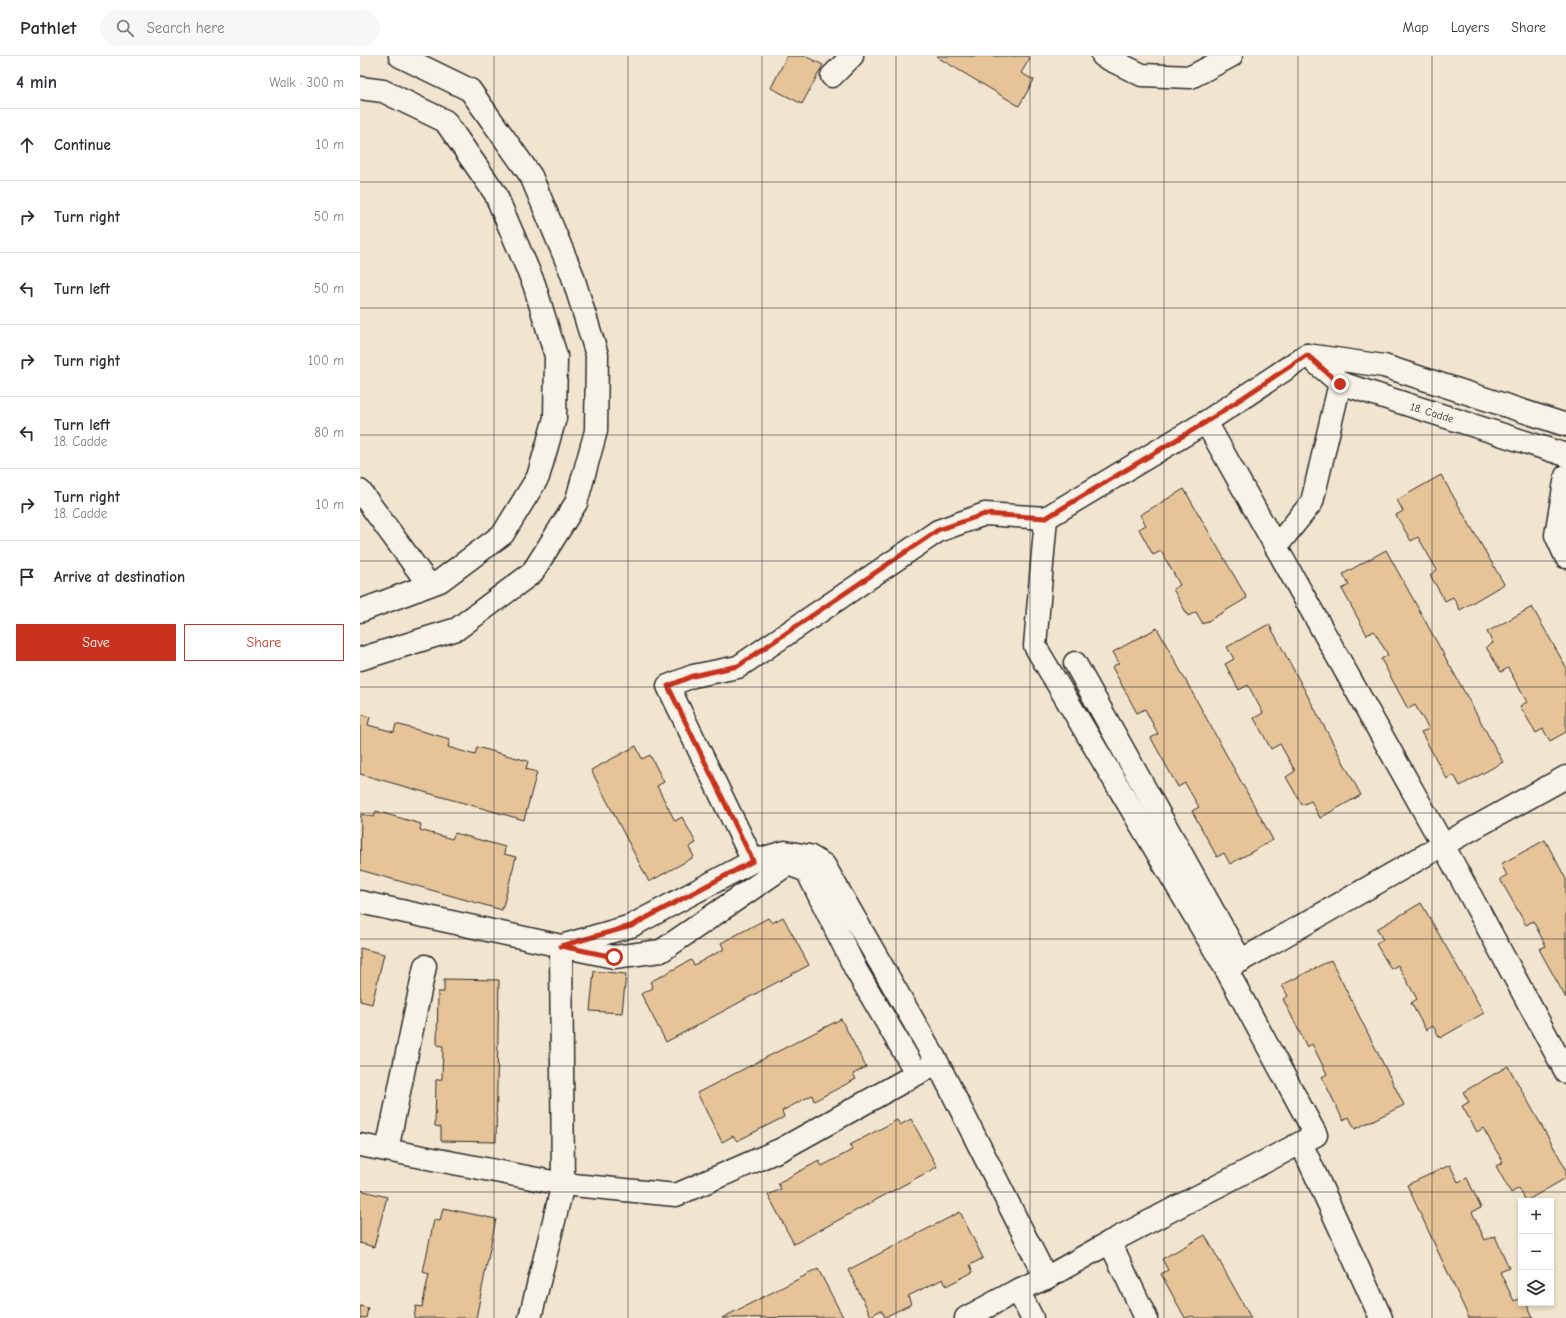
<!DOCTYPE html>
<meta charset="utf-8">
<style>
:root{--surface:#fff;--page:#f7f7f7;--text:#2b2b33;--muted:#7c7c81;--line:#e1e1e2;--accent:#c8321e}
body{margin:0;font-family:"Comic Neue",sans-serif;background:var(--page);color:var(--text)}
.controls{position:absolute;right:12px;bottom:12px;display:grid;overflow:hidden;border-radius:0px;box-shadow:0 2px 6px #0003}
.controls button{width:36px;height:36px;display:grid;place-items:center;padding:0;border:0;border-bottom:1px solid var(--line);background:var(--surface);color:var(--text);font:20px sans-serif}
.stop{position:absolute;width:12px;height:12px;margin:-9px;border:3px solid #c8321e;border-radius:50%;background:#fff}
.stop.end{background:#c8321e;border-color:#fff;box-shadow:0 1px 4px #0008}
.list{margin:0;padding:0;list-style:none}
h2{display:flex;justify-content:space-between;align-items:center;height:52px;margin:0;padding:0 16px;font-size:17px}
h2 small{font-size:13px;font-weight:400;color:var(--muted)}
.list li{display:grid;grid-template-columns:26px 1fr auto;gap:12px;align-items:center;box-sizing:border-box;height:72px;padding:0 16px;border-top:1px solid var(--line)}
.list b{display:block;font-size:15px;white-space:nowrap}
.list p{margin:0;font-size:13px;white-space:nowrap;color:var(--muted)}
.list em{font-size:13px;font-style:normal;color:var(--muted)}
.actions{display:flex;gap:8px;padding:12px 16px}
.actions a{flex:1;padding:9px 0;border:1px solid var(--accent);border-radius:0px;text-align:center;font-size:14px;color:var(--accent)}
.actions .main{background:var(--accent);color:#fff}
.icon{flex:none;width:22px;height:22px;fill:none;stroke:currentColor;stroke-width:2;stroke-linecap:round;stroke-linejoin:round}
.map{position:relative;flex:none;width:1206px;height:1262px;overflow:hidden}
header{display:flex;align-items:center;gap:24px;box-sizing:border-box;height:56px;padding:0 20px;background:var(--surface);border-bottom:1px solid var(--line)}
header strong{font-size:19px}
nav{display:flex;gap:22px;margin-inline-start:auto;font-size:14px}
.search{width:280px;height:36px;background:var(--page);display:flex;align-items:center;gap:10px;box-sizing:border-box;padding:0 14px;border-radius:22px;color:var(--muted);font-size:15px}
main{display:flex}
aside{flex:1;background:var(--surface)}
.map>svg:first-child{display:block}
.building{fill:#e7c498;stroke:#2b2b2b}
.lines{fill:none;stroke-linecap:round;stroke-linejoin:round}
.minor-casing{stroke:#2b2b2b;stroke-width:25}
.minor{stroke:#f7f3e8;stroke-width:22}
.route{stroke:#c8321e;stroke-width:5}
.grid{fill:none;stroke:#2b2b2b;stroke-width:1;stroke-opacity:0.55}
.labels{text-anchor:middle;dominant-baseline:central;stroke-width:3;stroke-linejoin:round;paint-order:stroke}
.street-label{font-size:11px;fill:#2b2b2b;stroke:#f7f3e8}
</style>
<header>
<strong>Pathlet</strong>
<div class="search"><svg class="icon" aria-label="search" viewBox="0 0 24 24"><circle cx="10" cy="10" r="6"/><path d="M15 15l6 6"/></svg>Search here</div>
<nav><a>Map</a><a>Layers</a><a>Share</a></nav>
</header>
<main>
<aside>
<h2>4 min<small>Walk · 300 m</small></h2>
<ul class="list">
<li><svg class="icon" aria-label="ahead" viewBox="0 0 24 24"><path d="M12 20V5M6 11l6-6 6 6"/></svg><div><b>Continue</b></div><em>10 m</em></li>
<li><svg class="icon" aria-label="right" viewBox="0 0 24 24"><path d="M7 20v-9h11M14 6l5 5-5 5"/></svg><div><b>Turn right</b></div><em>50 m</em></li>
<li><svg class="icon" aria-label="left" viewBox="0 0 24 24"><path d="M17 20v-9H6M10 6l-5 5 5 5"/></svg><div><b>Turn left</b></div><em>50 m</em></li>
<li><svg class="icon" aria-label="right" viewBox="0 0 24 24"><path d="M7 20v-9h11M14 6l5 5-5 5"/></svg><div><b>Turn right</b></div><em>100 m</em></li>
<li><svg class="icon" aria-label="left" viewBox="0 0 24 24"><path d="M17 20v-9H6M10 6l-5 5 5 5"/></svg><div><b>Turn left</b><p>18. Cadde</p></div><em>80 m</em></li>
<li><svg class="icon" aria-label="right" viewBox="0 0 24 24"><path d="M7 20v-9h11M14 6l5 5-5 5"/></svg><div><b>Turn right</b><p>18. Cadde</p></div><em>10 m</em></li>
<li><svg class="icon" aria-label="arrive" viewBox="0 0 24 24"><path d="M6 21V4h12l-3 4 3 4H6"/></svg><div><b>Arrive at destination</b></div></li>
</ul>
<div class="actions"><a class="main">Save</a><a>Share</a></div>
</aside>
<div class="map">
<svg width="1206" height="1262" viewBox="0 0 1206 1262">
<rect width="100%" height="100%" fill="#f2e5d0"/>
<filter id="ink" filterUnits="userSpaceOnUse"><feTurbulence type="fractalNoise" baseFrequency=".025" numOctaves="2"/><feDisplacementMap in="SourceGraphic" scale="8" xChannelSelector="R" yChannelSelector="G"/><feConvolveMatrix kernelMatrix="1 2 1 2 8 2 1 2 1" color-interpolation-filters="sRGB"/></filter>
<g filter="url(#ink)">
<g class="building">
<path d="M427,0H445L463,9L442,48L411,32Z"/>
<path d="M577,0H667L670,2L661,17L674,24L659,50L577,1Z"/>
<path d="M1081,419L1144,528L1100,554L1093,541L1085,545L1070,519L1077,514L1058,481L1051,485L1036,459L1043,455L1037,444Z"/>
<path d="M824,433L887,542L843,568L836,556L828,560L813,533L820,529L801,495L793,499L779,473L786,469L780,459Z"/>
<path d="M1026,494L1143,706L1100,730L1094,719L1087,723L1061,676L1069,673L1055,649L1048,653L1021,603L1028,599L1014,575L1007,579L982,533L989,529L983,518Z"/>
<path d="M1172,551L1206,611V676L1190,685L1183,673L1176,677L1160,650L1167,646L1148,612L1141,616L1126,591L1133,587L1127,576Z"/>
<path d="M909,568L1001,739L960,762L951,745L942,749L926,721L935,715L920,688L911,693L894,662L903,657L888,629L879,634L865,608L874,603L867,591Z"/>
<path d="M797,572L913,784L870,808L864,797L857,801L832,755L839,751L825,727L818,731L791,682L798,678L785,653L777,657L752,611L759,607L753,596Z"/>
<path d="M0,658L10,661L8,669L34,676L36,668L90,683L88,691L115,699L117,691L168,705L166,713L177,716L164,764L0,718Z"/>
<path d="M276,690L282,703L290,699L304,726L297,730L315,765L322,761L336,787L329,791L334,801L289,826L231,714Z"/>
<path d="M16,755L61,768L60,774L92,783L95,777L145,791L144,798L156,801L142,854L0,814L1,758L14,761Z"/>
<path d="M1185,784L1206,823V942L1179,893L1186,890L1173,865L1166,869L1140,823L1147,819L1141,808Z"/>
<path d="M1061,847L1124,957L1080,982L1073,970L1066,974L1051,947L1057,943L1038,909L1031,913L1016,888L1023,884L1017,873Z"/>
<path d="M423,861L449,909L306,986L281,938L293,932L290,926L331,904L334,909L364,893L361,887L408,862L412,867Z"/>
<path d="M0,892L24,898L12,948L0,945Z"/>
<path d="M971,904L1044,1049L995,1073L989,1061L983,1064L962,1021L967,1018L952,988L947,991L923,943L928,940L922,929Z"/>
<path d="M234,915L266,918L262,957L230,955Z"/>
<path d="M84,923L139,924L136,1086L81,1085V1071L75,1070L76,1024L82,1023L83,990L77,989L78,936H84Z"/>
<path d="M481,963L506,1011L493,1018L496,1023L454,1045L452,1039L422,1055L424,1061L377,1085L373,1080L362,1086L337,1037Z"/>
<path d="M1148,1010L1206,1113V1122L1166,1145L1159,1132L1151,1137L1136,1110L1143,1106L1123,1072L1117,1076L1102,1050L1109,1046L1103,1036Z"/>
<path d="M551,1063L577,1111L434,1188L408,1139L421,1133L418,1127L459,1105L462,1110L492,1094L490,1089L537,1064L540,1069Z"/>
<path d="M1090,1109L1098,1126L1107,1122L1121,1152L1112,1156L1125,1184L1135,1180L1149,1212L1140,1216L1154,1245L1161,1242V1247H1166L1173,1262H1109L1047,1129Z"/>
<path d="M0,1134L27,1141L14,1191L0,1187V1188Z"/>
<path d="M83,1152L136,1163L116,1262H54L56,1250L62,1251L69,1218L63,1216L74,1164L80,1165Z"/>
<path d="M600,1156L623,1202L610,1209L613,1216L586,1230L583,1223L548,1240L551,1248L525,1261L521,1254L511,1260L488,1214Z"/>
<path d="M845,1179L891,1262H835L833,1260L825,1262L801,1218L808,1214L802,1203Z"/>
<path d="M458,1213L483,1261L362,1262Z"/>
<path d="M0,1250L8,1252L6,1262H0Z"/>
</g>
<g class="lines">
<g class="minor-casing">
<g id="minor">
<path d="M743,0L782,19L831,21L871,0"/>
<path d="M472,20L492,0"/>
<path d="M0,32L23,35L85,65L135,137L174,228L196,300L195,362L178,421L143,478L80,525L0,555"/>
<path d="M947,299L980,327L1206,399"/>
<path d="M846,366L1083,789L1206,1016"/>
<path d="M1206,420L1196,479L1206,501"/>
<path d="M0,435L69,529"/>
<path d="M686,462L846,366L947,299L1024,310L1206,369"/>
<path d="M686,462L675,590L866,913"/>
<path d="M916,491L952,446L980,327"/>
<path d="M0,603L97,573L172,517L216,447L236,375L237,299L212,218L171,120L110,34L40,0"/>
<path d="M715,607L881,905"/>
<path d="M393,805L308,630L333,620L378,611L578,475L625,458L686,462"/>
<path d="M0,846L201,890L271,870L393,805L425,796L449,800L464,809L577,1006L686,1222"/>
<path d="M941,1087L1021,1262"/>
<path d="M0,1089L203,1128L316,1139L422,1093L569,1011"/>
<path d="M27,1094L65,910"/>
<path d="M750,1186L786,1262"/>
<path d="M658,1234L672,1262"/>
<path d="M170,1262L203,1128L201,890L254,901L301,895L428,808L447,815L496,914L557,1018"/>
<path d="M606,1262L658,1234L686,1222L750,1186L956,1079L866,913L1083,789L1206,721"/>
</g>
</g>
<use href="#minor" class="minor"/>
</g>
</g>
<g class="lines" filter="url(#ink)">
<path class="route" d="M254,901L201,890L271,870L393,805L308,630L333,620L378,610L578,474L625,458L686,462L846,366L947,299L980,328"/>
</g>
<path class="grid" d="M134,0V1262M268,0V1262M402,0V1262M536,0V1262M670,0V1262M804,0V1262M938,0V1262M1072,0V1262M0,126H1206M0,252H1206M0,379H1206M0,505H1206M0,631H1206M0,757H1206M0,883H1206M0,1010H1206M0,1136H1206"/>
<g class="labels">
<g class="street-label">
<text transform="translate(1072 357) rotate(17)">18. Cadde</text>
</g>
</g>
</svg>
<div class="controls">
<button>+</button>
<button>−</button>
<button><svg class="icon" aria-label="layers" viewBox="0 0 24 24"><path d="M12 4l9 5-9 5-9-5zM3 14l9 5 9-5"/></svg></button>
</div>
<div class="stop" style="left:254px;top:901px"></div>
<div class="stop end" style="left:980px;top:328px"></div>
</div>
</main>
